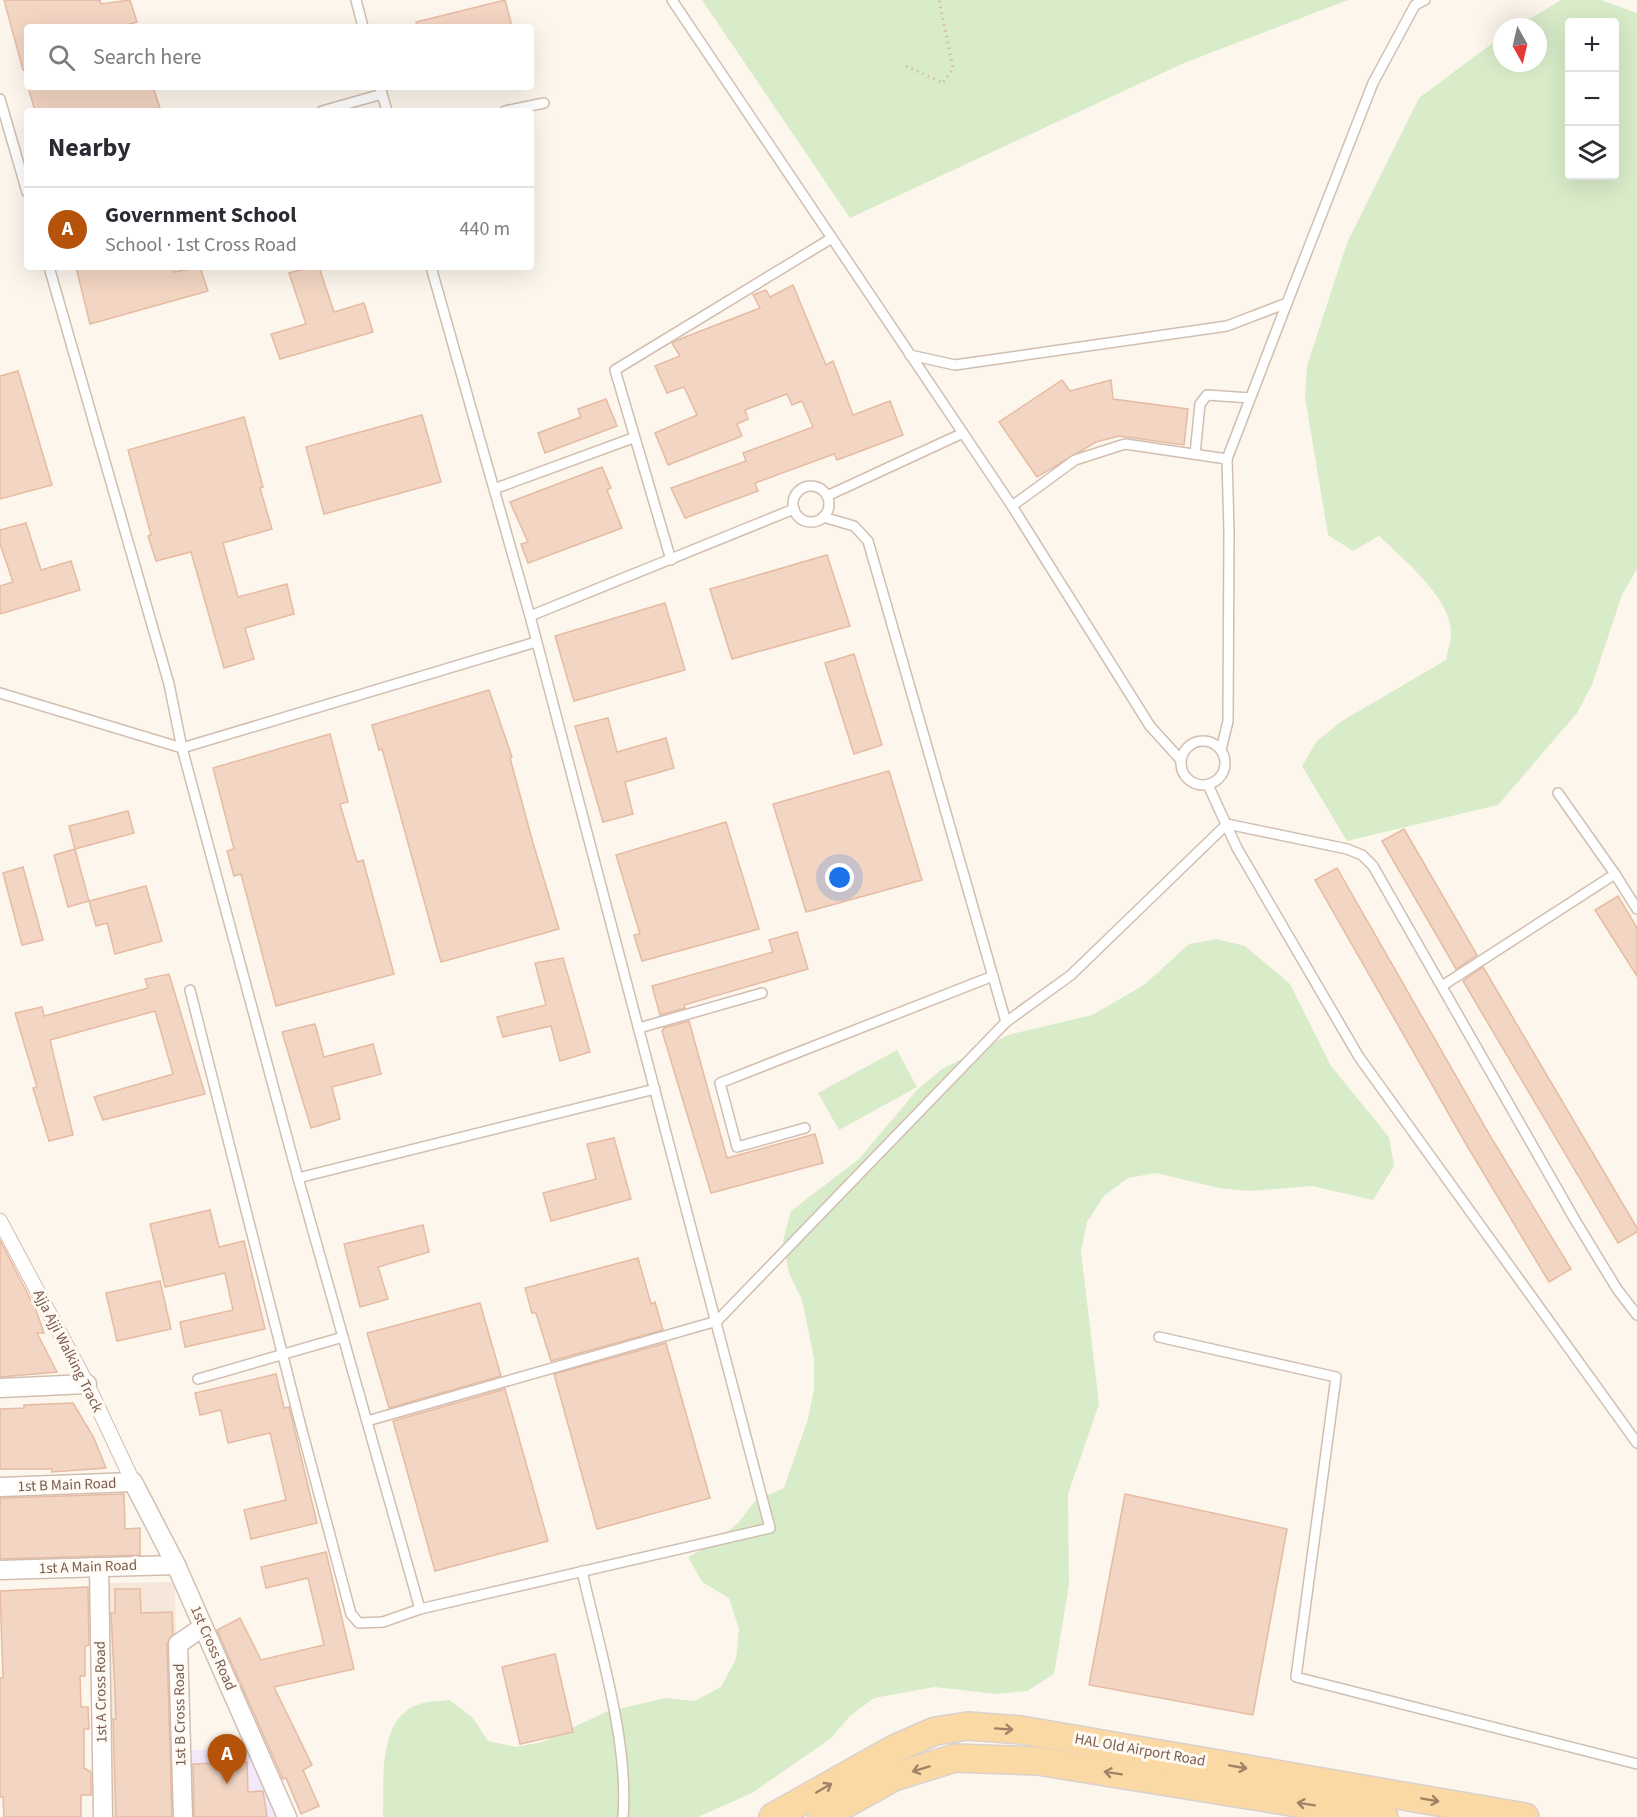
<!DOCTYPE html>
<meta charset="utf-8">
<style>
:root{--surface:#fff;--page:#f7f7f7;--text:#2b2b33;--muted:#7c7c81;--line:#e1e1e2;--accent:#b45309}
body{margin:0;font-family:"Source Sans 3",sans-serif;background:var(--page);color:var(--text)}
.controls{position:absolute;right:18px;top:18px;display:grid;overflow:hidden;border-radius:6px;box-shadow:0 6px 24px #0002}
.controls button{width:54px;height:54px;display:grid;place-items:center;padding:0;border:0;border-bottom:2px solid var(--line);background:var(--surface);color:var(--text);font:30px sans-serif}
.compass{position:absolute;left:1493px;top:18px;width:54px;height:54px;border-radius:50%;background:var(--surface);box-shadow:0 6px 24px #0002;rotate:172deg}
.you{position:absolute;left:840px;top:878px;width:21px;height:21px;margin:-15px;border:4px solid #fff;border-radius:50%;background:#1a73e8;box-shadow:0 0 0 9px #1a73e833}
.badge{display:grid;place-items:center;width:39px;height:39px;border-radius:50%;background:var(--accent);color:#fff;font-size:20px;font-weight:700}
.pin{position:absolute;translate:-50% -50px;filter:drop-shadow(0 2px 3px #0008)}
.pin::after{content:'';position:absolute;top:32px;width:21px;height:18px;background:inherit;clip-path:polygon(0 0,100% 0,50% 100%)}
.list{margin:0;padding:0;list-style:none}
h2{display:flex;justify-content:space-between;align-items:center;height:78px;margin:0;padding:0 24px;font-size:26px}
h2 small{font-size:20px;font-weight:400;color:var(--muted)}
.list li{display:grid;grid-template-columns:39px 1fr auto;gap:18px;align-items:center;box-sizing:border-box;height:84px;padding:0 24px;border-top:2px solid var(--line)}
.list b{display:block;font-size:22px;white-space:nowrap}
.list p{margin:0;font-size:20px;white-space:nowrap;color:var(--muted)}
.list em{font-size:20px;font-style:normal;color:var(--muted)}
.icon{flex:none;width:33px;height:33px;fill:none;stroke:currentColor;stroke-width:2;stroke-linecap:round;stroke-linejoin:round}
.map{position:relative;flex:none;width:1637px;height:1817px;overflow:hidden}
.search{position:absolute;background:var(--surface);box-shadow:0 6px 24px #0002;left:24px;top:24px;width:510px;height:66px;display:flex;align-items:center;gap:15px;box-sizing:border-box;padding:0 21px;border-radius:6px;color:var(--muted);font-size:22px}
.panel{position:absolute;background:var(--surface);box-shadow:0 6px 24px #0002;left:24px;top:108px;width:510px;height:162px;border-radius:6px}
.map>svg:first-child{display:block}
.residential{fill:#f5e8da}
.education{fill:#f3e8fa}
.green{fill:#d8ecc9;fill-rule:evenodd}
.building{fill:#f3d5c3;stroke:#e6bba3;stroke-width:1.5}
.lines{fill:none;stroke-linecap:round;stroke-linejoin:round}
.service-casing{stroke:#d1beb0;stroke-width:12}
.pedestrian-casing{stroke:#d1beb0;stroke-width:16}
.minor-casing{stroke:#d1beb0;stroke-width:21}
.primary-casing{stroke:#dad1cd;stroke-width:30}
.path{stroke:#d9b8a5;stroke-width:3;stroke-dasharray:1.5 4.5;stroke-linecap:butt}
.service{stroke:#fff;stroke-width:9}
.pedestrian{stroke:#fff;stroke-width:14}
.minor{stroke:#fff;stroke-width:18}
.primary{stroke:#fbd9a5;stroke-width:27}
.oneway{stroke:#a18267}
.labels{text-anchor:middle;dominant-baseline:central;stroke-width:6;stroke-linejoin:round;paint-order:stroke}
.street-label{font-size:15px;fill:#7a5c4d;stroke:#fffaf3}
</style>
<div class="map">
<svg width="1637" height="1817" viewBox="0 0 1637 1817">
<rect width="100%" height="100%" fill="#fdf6ec"/>
<path class="residential" d="M175,1582L178,1817H109L106,1583Z"/>
<path class="education" d="M251,1749L280,1817H188V1750Z"/>
<g class="green">
<path d="M702,0H1348L1184,63L850,218Z"/>
<path d="M1561,0H1601L1637,13V569L1622,595L1592,685L1577,713L1498,805L1347,841L1302,766L1317,741L1342,721L1446,660C1448,651 1451,641 1451,632C1451,598 1402,558 1379,536L1353,551L1328,535L1305,397L1307,366L1347,243L1419,98L1502,36V63H1538V27H1516ZM1570,22H1614V176H1570Z"/>
<path d="M1217,939L1245,946L1290,984L1331,1066L1389,1137L1394,1166L1373,1200L1312,1186L1250,1191L1219,1188L1156,1173L1128,1178L1104,1196L1087,1222L1081,1251L1099,1404L1068,1494L1069,1585L1054,1674L1027,1691L996,1694L934,1687L874,1698L850,1716L830,1739L752,1793L698,1817H383C384,1782 377,1716 420,1704C429,1701 440,1701 449,1700L472,1717L488,1741L516,1747L542,1742L606,1712L665,1698L695,1701L721,1687L736,1659L739,1629L729,1598L702,1582L688,1557L714,1543L738,1523L756,1500L784,1488L808,1419L814,1389V1358L802,1300L789,1273L783,1241L791,1211L859,1159L917,1090L942,1069L1008,1035L1092,1015L1144,985L1189,944Z"/>
<path d="M897,1050L917,1087L839,1130L818,1093Z"/>
</g>
<g class="building">
<path d="M4,0H100L101,4L130,0L137,22L120,27H27V70H23Z"/>
<path d="M505,0L512,27H417L416,22Z"/>
<path d="M28,87H153L161,111H35Z"/>
<path d="M76,267H174V272L200,267L208,291L90,324Z"/>
<path d="M311,267H319L334,312L364,303L373,332L280,359L271,334L306,324L289,273Z"/>
<path d="M793,285L826,365L833,361L853,415L890,401L903,435L837,460L834,454L755,483L758,491L685,518L671,488L746,461L743,453L813,427L802,401L792,405L787,394L745,410L748,419L737,424L742,436L668,465L655,433L697,415L684,387L667,393L655,366L680,356L672,343L680,339L760,308L753,295L766,290L770,297Z"/>
<path d="M18,371L52,485L0,499V376Z"/>
<path d="M1062,380L1070,391L1111,380L1113,399L1188,409L1184,445L1119,436L1096,442L1037,477L999,422Z"/>
<path d="M606,399L617,426L545,453L538,433L581,417L578,409Z"/>
<path d="M422,415L441,482L324,514L306,447Z"/>
<path d="M244,417L263,487L260,488L272,529L223,543L238,597L287,584L294,614L245,628L254,659L224,668L191,552L156,561L148,536L151,535L128,450Z"/>
<path d="M602,467L611,488L607,490L622,528L528,563L521,544L528,542L510,502Z"/>
<path d="M26,523L41,570L71,561L80,590L0,614V586L13,582L0,544V530Z"/>
<path d="M827,555L850,626L732,659L710,589Z"/>
<path d="M665,603L685,670L574,701L555,636Z"/>
<path d="M854,654L882,745L854,754L825,663Z"/>
<path d="M489,690L512,757L510,758L533,843L559,929L441,962L382,749L379,750L372,725Z"/>
<path d="M608,718L617,752L666,738L674,768L625,782L633,814L603,822L575,726Z"/>
<path d="M330,734L348,802L340,804L357,862L363,860L394,974L276,1006L241,874L234,876L227,851L234,849L213,768Z"/>
<path d="M889,771L922,880L806,912L773,804Z"/>
<path d="M128,811L134,833L75,849L69,826Z"/>
<path d="M726,822L759,929L642,961L634,935L640,934L616,855Z"/>
<path d="M1404,829L1477,955L1456,969L1382,841Z"/>
<path d="M75,849L89,901L68,907L54,855Z"/>
<path d="M23,867L43,940L22,945L3,873Z"/>
<path d="M1337,868L1492,1139L1571,1269L1549,1282L1466,1144L1315,880Z"/>
<path d="M146,886L162,941L115,954L107,923L96,926L89,901Z"/>
<path d="M1618,896L1637,928V976L1595,910Z"/>
<path d="M797,932L808,969L684,1005L685,1008L660,1015L652,986L773,952L769,940Z"/>
<path d="M563,958L590,1052L560,1061L551,1026L503,1037L497,1017L546,1005L535,963Z"/>
<path d="M1483,967L1637,1228V1232L1618,1243L1463,981Z"/>
<path d="M169,974L205,1094L103,1120L94,1097L173,1074L155,1011L50,1040L73,1135L49,1141L33,1088L37,1087L15,1013L42,1007L44,1016L148,988L145,979Z"/>
<path d="M689,1021L727,1158L815,1134L823,1163L711,1193L662,1031L664,1028Z"/>
<path d="M315,1024L324,1057L373,1044L381,1074L332,1087L340,1119L311,1128L282,1032Z"/>
<path d="M614,1138L631,1199L551,1221L543,1193L596,1179L587,1144Z"/>
<path d="M210,1210L219,1247L244,1241L265,1329L185,1347L180,1322L233,1310L225,1273L165,1287L150,1224Z"/>
<path d="M423,1225L429,1252L378,1267L388,1299L360,1307L344,1244Z"/>
<path d="M0,1240L36,1310L44,1333H37L57,1372L0,1377Z"/>
<path d="M638,1258L651,1304L655,1302L663,1330L551,1361L536,1313H532L525,1288Z"/>
<path d="M160,1281L171,1329L117,1341L106,1293Z"/>
<path d="M480,1303L501,1376L389,1408L367,1333Z"/>
<path d="M666,1343L710,1498L597,1529L554,1374Z"/>
<path d="M276,1374L284,1408L289,1407L317,1523L251,1539L244,1510L286,1500L270,1433L228,1443L221,1410L200,1415L195,1393Z"/>
<path d="M505,1389L548,1541L435,1571L393,1421Z"/>
<path d="M73,1403L94,1438L106,1468L52,1472V1469H0V1409L24,1408V1405Z"/>
<path d="M124,1494L125,1529L140,1528V1555L0,1559V1498Z"/>
<path d="M1125,1494L1287,1529L1253,1715L1089,1685Z"/>
<path d="M326,1552L354,1669L274,1687L312,1765L303,1770L319,1806L301,1814L286,1778L283,1779L217,1630L240,1618L261,1660L324,1645L308,1578L266,1588L261,1567Z"/>
<path d="M88,1587L89,1645L85,1646V1676H80L81,1707H88L89,1729H84V1768L91,1772V1795H81V1817H4L3,1797H0V1678H3L0,1591Z"/>
<path d="M115,1589H140L141,1613L172,1612L173,1634L167,1644L172,1817H116L113,1719H116L115,1690L111,1613H115Z"/>
<path d="M555,1654L573,1732L520,1744L502,1667Z"/>
<path d="M247,1762L248,1792L263,1791L267,1817H194L193,1764Z"/>
</g>
<g class="lines">
<g class="service-casing">
<g id="service">
<path d="M356,0L363,27"/>
<path d="M672,0L1012,506L1150,726L1180,759"/>
<path d="M380,87L387,111"/>
<path d="M0,99L27,192"/>
<path d="M322,111L382,94"/>
<path d="M505,111L544,103"/>
<path d="M49,267L169,684L182,748L298,1178L420,1609"/>
<path d="M910,355L955,365L1227,326L1287,303L1373,83L1415,5L1425,0"/>
<path d="M1195,454L1200,404L1207,395L1250,398"/>
<circle cx="811" cy="504" r="18"/>
<path d="M494,489L633,438"/>
<path d="M827,496L963,433"/>
<path d="M1012,506L1075,460L1125,444L1227,459"/>
<path d="M823,517L854,526L868,541L1006,1022L1071,975L1227,824L1347,849L1362,855L1373,866L1575,1220L1617,1289L1637,1315"/>
<path d="M671,560L615,370L832,238"/>
<path d="M530,616L794,509"/>
<path d="M0,693L182,748L536,642"/>
<circle cx="1203" cy="763" r="22"/>
<path d="M1221,750L1228,721L1229,531L1227,459L1287,303"/>
<path d="M1208,785L1237,848L1359,1057L1637,1443"/>
<path d="M1615,874L1637,909"/>
<path d="M1442,986L1615,874L1558,793"/>
<path d="M190,990L299,1419L351,1614L359,1623L383,1622L420,1609L770,1528L530,616L431,267"/>
<path d="M639,1028L762,993"/>
<path d="M805,1128L737,1147L720,1083L993,976"/>
<path d="M298,1178L655,1089"/>
<path d="M1159,1337L1336,1377L1296,1677L1637,1764"/>
<path d="M198,1379L343,1337"/>
<path d="M367,1421L717,1321L1006,1022"/>
<path d="M582,1571C599,1647 629,1741 623,1817"/>
</g>
</g>
<g class="pedestrian-casing">
<path id="pedestrian" d="M0,1221L87,1384L133,1482"/>
</g>
<g class="minor-casing">
<g id="minor">
<path d="M0,1388L87,1384"/>
<path d="M0,1487L133,1482L176,1565L287,1817"/>
<path d="M99,1567L103,1817"/>
<path d="M0,1570L176,1565"/>
<path d="M183,1817L178,1644L203,1627"/>
</g>
</g>
<g class="primary-casing">
<g id="primary">
<path d="M773,1817L894,1749L935,1731L968,1726L1021,1730L1525,1817"/>
<path d="M822,1817L894,1777L955,1758L1038,1761L1384,1817"/>
</g>
</g>
<path class="path" d="M906,66L943,83L953,68L939,0"/>
<use href="#service" class="service"/>
<use href="#pedestrian" class="pedestrian"/>
<use href="#minor" class="minor"/>
<use href="#primary" class="primary"/>
</g>
<defs><path id="oneway-shaft" d="M-6 0H5M1.5-3L5.5 0L1.5 3" fill="none" stroke-width="1.6" stroke-linecap="round" stroke-linejoin="round" transform="scale(1.5)"/></defs>
<g class="oneway">
<use href="#oneway-shaft" transform="translate(1004 1729) rotate(4)"/>
<use href="#oneway-shaft" transform="translate(1238 1767) rotate(10)"/>
<use href="#oneway-shaft" transform="translate(921 1769) rotate(163)"/>
<use href="#oneway-shaft" transform="translate(1113 1773) rotate(-171)"/>
<use href="#oneway-shaft" transform="translate(824 1788) rotate(-30)"/>
<use href="#oneway-shaft" transform="translate(1430 1800) rotate(10)"/>
<use href="#oneway-shaft" transform="translate(1306 1804) rotate(-171)"/>
</g>
<g class="labels">
<g class="street-label">
<text transform="translate(68 1351) rotate(63)">Ajja Ajji Walking Track</text>
<text transform="translate(67 1485) rotate(-2)">1st B Main Road</text>
<text transform="translate(88 1567) rotate(-2)">1st A Main Road</text>
<text transform="translate(213 1648) rotate(66)">1st Cross Road</text>
<text transform="translate(101 1692) rotate(-91)">1st A Cross Road</text>
<text transform="translate(180 1715) rotate(-91)">1st B Cross Road</text>
<text transform="translate(1140 1750) rotate(10)">HAL Old Airport Road</text>
</g>
</g>
</svg>
<div class="controls">
<button>+</button>
<button>−</button>
<button><svg class="icon" aria-label="layers" viewBox="0 0 24 24"><path d="M12 4l9 5-9 5-9-5zM3 14l9 5 9-5"/></svg></button>
</div>
<svg class="compass" viewBox="-18 -18 36 36"><path d="M0-13l5 13h-10z" fill="#e53935"/><path d="M0 13l5-13h-10z" fill="#7c7c81"/></svg>
<div class="you"></div>
<div class="pin badge" style="left:227px;top:1784px">A</div>
<div class="search"><svg class="icon" aria-label="search" viewBox="0 0 24 24"><circle cx="10" cy="10" r="6"/><path d="M15 15l6 6"/></svg>Search here</div>
<section class="panel">
<h2>Nearby<small></small></h2>
<ul class="list">
<li><span class="badge">A</span><div><b>Government School</b><p>School · 1st Cross Road</p></div><em>440 m</em></li>
</ul>
</section>
</div>
